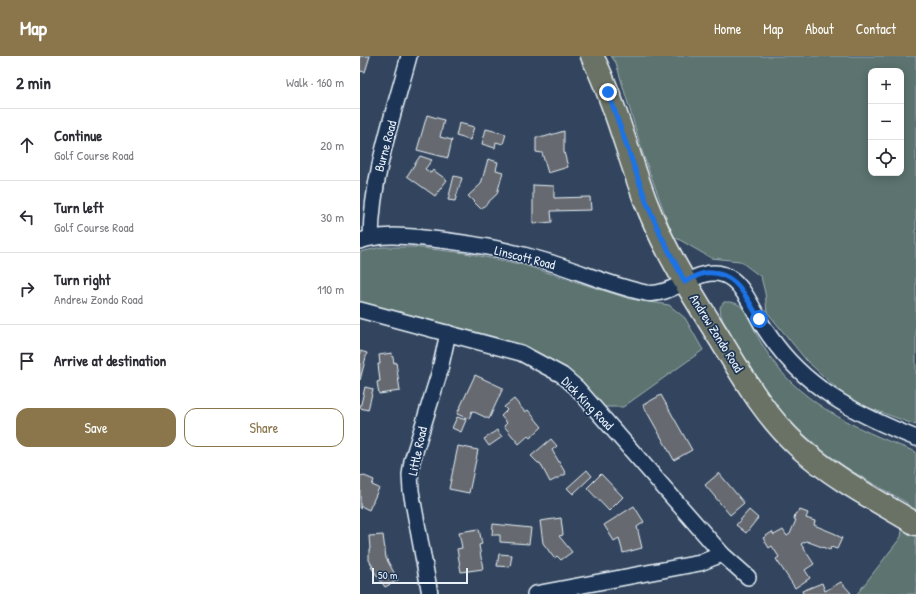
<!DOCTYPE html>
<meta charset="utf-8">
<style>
:root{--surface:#fff;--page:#f2f2f3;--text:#2b2b33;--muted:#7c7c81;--line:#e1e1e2;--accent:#8a764a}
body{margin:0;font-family:"Patrick Hand",sans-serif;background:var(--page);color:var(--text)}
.controls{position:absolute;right:12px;top:12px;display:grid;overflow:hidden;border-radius:8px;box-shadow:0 2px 10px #0003}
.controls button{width:36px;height:36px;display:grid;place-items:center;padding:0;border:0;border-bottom:1px solid var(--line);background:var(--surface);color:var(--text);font:20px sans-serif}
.scale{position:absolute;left:12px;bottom:10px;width:96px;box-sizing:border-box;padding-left:4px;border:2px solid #e8f1f8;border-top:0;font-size:11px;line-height:14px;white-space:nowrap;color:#e8f1f8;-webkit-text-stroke:3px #1d3557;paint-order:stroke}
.stop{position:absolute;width:12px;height:12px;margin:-9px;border:3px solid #1a73e8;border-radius:50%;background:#fff}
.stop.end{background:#1a73e8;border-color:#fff;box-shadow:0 1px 4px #0008}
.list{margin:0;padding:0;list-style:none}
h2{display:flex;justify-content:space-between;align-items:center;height:52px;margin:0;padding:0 16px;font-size:17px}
h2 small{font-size:13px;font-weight:400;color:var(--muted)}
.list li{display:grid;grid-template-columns:26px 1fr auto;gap:12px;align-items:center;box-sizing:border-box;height:72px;padding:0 16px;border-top:1px solid var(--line)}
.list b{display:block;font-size:15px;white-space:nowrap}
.list p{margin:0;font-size:13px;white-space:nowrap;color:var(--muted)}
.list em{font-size:13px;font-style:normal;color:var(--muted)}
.actions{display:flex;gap:8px;padding:12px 16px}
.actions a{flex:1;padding:9px 0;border:1px solid var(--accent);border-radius:12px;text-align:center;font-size:14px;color:var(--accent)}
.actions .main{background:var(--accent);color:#fff}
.icon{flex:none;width:22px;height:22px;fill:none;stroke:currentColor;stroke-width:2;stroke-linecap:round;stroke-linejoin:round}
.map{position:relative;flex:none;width:556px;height:538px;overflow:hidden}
header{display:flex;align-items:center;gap:24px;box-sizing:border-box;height:56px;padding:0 20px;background:var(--accent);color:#fff}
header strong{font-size:19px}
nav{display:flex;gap:22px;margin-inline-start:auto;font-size:14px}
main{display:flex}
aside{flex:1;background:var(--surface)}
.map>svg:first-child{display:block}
.green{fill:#5b736f;stroke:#a2b2b4;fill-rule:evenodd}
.building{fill:#666a70;stroke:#e8f1f8}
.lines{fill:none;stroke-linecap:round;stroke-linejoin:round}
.street-casing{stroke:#e8f1f8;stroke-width:18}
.primary-casing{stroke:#e8f1f8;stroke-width:25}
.street{stroke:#1d3557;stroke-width:15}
.primary{stroke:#6b7165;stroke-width:22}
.route{stroke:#1a73e8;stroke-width:5}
.labels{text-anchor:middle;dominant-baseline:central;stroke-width:3.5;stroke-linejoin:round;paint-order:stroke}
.street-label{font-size:13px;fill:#e8f1f8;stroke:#1d3557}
</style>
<header>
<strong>Map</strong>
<nav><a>Home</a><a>Map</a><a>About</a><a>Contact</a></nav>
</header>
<main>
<aside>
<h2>2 min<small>Walk · 160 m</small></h2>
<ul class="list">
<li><svg class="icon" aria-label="ahead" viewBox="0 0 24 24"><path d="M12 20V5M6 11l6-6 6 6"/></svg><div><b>Continue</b><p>Golf Course Road</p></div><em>20 m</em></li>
<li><svg class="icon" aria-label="left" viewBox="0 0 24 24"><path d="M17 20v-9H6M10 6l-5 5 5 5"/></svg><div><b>Turn left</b><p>Golf Course Road</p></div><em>30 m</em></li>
<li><svg class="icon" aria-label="right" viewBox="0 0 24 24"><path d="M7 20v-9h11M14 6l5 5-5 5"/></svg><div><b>Turn right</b><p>Andrew Zondo Road</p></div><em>110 m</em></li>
<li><svg class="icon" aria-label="arrive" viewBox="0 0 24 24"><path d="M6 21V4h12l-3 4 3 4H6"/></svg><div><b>Arrive at destination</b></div></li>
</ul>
<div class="actions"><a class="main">Save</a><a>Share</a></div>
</aside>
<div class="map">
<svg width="556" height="538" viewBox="0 0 556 538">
<rect width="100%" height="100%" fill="#33455e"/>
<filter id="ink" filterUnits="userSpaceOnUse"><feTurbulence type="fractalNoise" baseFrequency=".025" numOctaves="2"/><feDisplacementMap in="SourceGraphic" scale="8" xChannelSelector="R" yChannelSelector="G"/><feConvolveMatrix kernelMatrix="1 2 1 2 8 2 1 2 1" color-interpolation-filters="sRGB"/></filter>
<g filter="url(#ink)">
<g class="green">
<path d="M251,0H556V369L490,345L446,304L407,256L405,237L401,221L380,205L351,202L313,180L283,98L256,7ZM511,15H541V117H511Z"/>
<path d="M22,191H53L105,197L164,209L270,243L309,249L325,262L343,294L263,351H242L217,325L0,248V196Z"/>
<path d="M364,246C370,246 374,246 379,249C389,256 393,273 399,283C405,294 412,304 419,313C454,355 507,377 556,396V538H497L541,481L547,447C524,433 499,421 477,405C436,376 405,340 381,297C373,284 360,267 360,251Z"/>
</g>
<g class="building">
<path d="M0,0H10L5,16L0,15Z"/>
<path d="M67,59L84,64L80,81L92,84L88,102L57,94Z"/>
<path d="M99,67L114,71L110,84L96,80Z"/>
<path d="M126,73L146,78L143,88L136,86L135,92L122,88Z"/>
<path d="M204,75V96L208,111L188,117L182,97L176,96V81H184Z"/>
<path d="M60,100L72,104L65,113L71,117L73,114L87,124L75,140L47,120Z"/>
<path d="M128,103L138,106L136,114L143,116L137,138L121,153L108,140L121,128Z"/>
<path d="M94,120L102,122L95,145L88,144Z"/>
<path d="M173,129L194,130V142L230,141L231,154L191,155L192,166L173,168Z"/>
<path d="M0,295L7,297L0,324Z"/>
<path d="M32,297L34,307L36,306L40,335L19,338L17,326L20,325L18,308H20L19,299Z"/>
<path d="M115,319L143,332L129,363L112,355L109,363L97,358Z"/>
<path d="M5,331L13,333L8,354L0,352Z"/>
<path d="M301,339L332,394L314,404L283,349Z"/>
<path d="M154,343L165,356L168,354L182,371L170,382L168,380L159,388L144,370L147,367L141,360L147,354L144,351Z"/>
<path d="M97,361L106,364L101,376L92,372Z"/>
<path d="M137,374L142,381L129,390L124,383Z"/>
<path d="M191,383L197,390L192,394L206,418L190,426L180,407H178L171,400Z"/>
<path d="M98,390L118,394L109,437L89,433Z"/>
<path d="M227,414L232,420L213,438L207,432Z"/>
<path d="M359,417L384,447L370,459L345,429Z"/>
<path d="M241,418L263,441L249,455L227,432Z"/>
<path d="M2,419L14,424L12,429L19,432L9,454L1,450L0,453V421Z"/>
<path d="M274,450L284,466L277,471L282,492L263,497L259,482L254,485L244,469Z"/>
<path d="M389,454L398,462L386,477L376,469Z"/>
<path d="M440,454L448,457L446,462L455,465L454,469L476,478V479L482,482L477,493L471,491L470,494L446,485L441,488L454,508L445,514L450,522L435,532L416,503L419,501L412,490L409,492L403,482L412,476L414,479L423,474L427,480L430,478L436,464L434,463L435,458Z"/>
<path d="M201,462L203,479L199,480L212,496L201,504L197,500L194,502L183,487L180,465Z"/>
<path d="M133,468L171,472L169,488L140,486V479H132Z"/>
<path d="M119,473L122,488L119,489L123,513L101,516L97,493L102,492L99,476Z"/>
<path d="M23,479L26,502L38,524L25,531L11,511H13L9,504V493H10L9,480Z"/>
<path d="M139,498L152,499L150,511L137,510Z"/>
<path d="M481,526L491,537L490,538H443L442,535L462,527L465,535Z"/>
</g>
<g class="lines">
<g class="street-casing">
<g id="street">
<path d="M11,181C12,119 33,60 49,0"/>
<path d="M0,185C21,178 42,180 63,182C104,186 146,193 185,205C219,215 252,230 286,237C315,242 345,201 373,224C384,233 391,249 398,261C403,271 410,281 417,290C452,336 503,361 556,382"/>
<path d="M0,254L161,297L202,319L217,332L362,498L388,521"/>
<path d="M70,538L51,435L50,419L52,405L79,318L88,277"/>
<path d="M175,538L340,507L362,498"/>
</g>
</g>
<g class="primary-casing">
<path id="primary" d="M232,0C255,46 267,96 285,144C304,194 332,238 360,283C383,321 405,360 438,390C473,422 516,444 556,468"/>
</g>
<use href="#street" class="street"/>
<use href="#primary" class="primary"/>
</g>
</g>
<g class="lines" filter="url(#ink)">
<path class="route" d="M248,36L286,145L301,180L325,226C331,223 339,218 345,217C376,214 386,241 399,263"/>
</g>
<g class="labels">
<g class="street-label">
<text transform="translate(25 90) rotate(-75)">Burne Road</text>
<text transform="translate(165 201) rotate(14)">Linscott Road</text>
<text transform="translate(357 277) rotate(58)">Andrew Zondo Road</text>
<text transform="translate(228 347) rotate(46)">Dick King Road</text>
<text transform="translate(57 395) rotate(-78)">Little Road</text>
</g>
</g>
</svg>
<div class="controls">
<button>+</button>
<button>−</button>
<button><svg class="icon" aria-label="locate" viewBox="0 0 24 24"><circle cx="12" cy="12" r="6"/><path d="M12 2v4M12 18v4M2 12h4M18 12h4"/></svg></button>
</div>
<div class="scale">50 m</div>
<div class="stop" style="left:399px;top:263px"></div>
<div class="stop end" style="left:248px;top:36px"></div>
</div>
</main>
